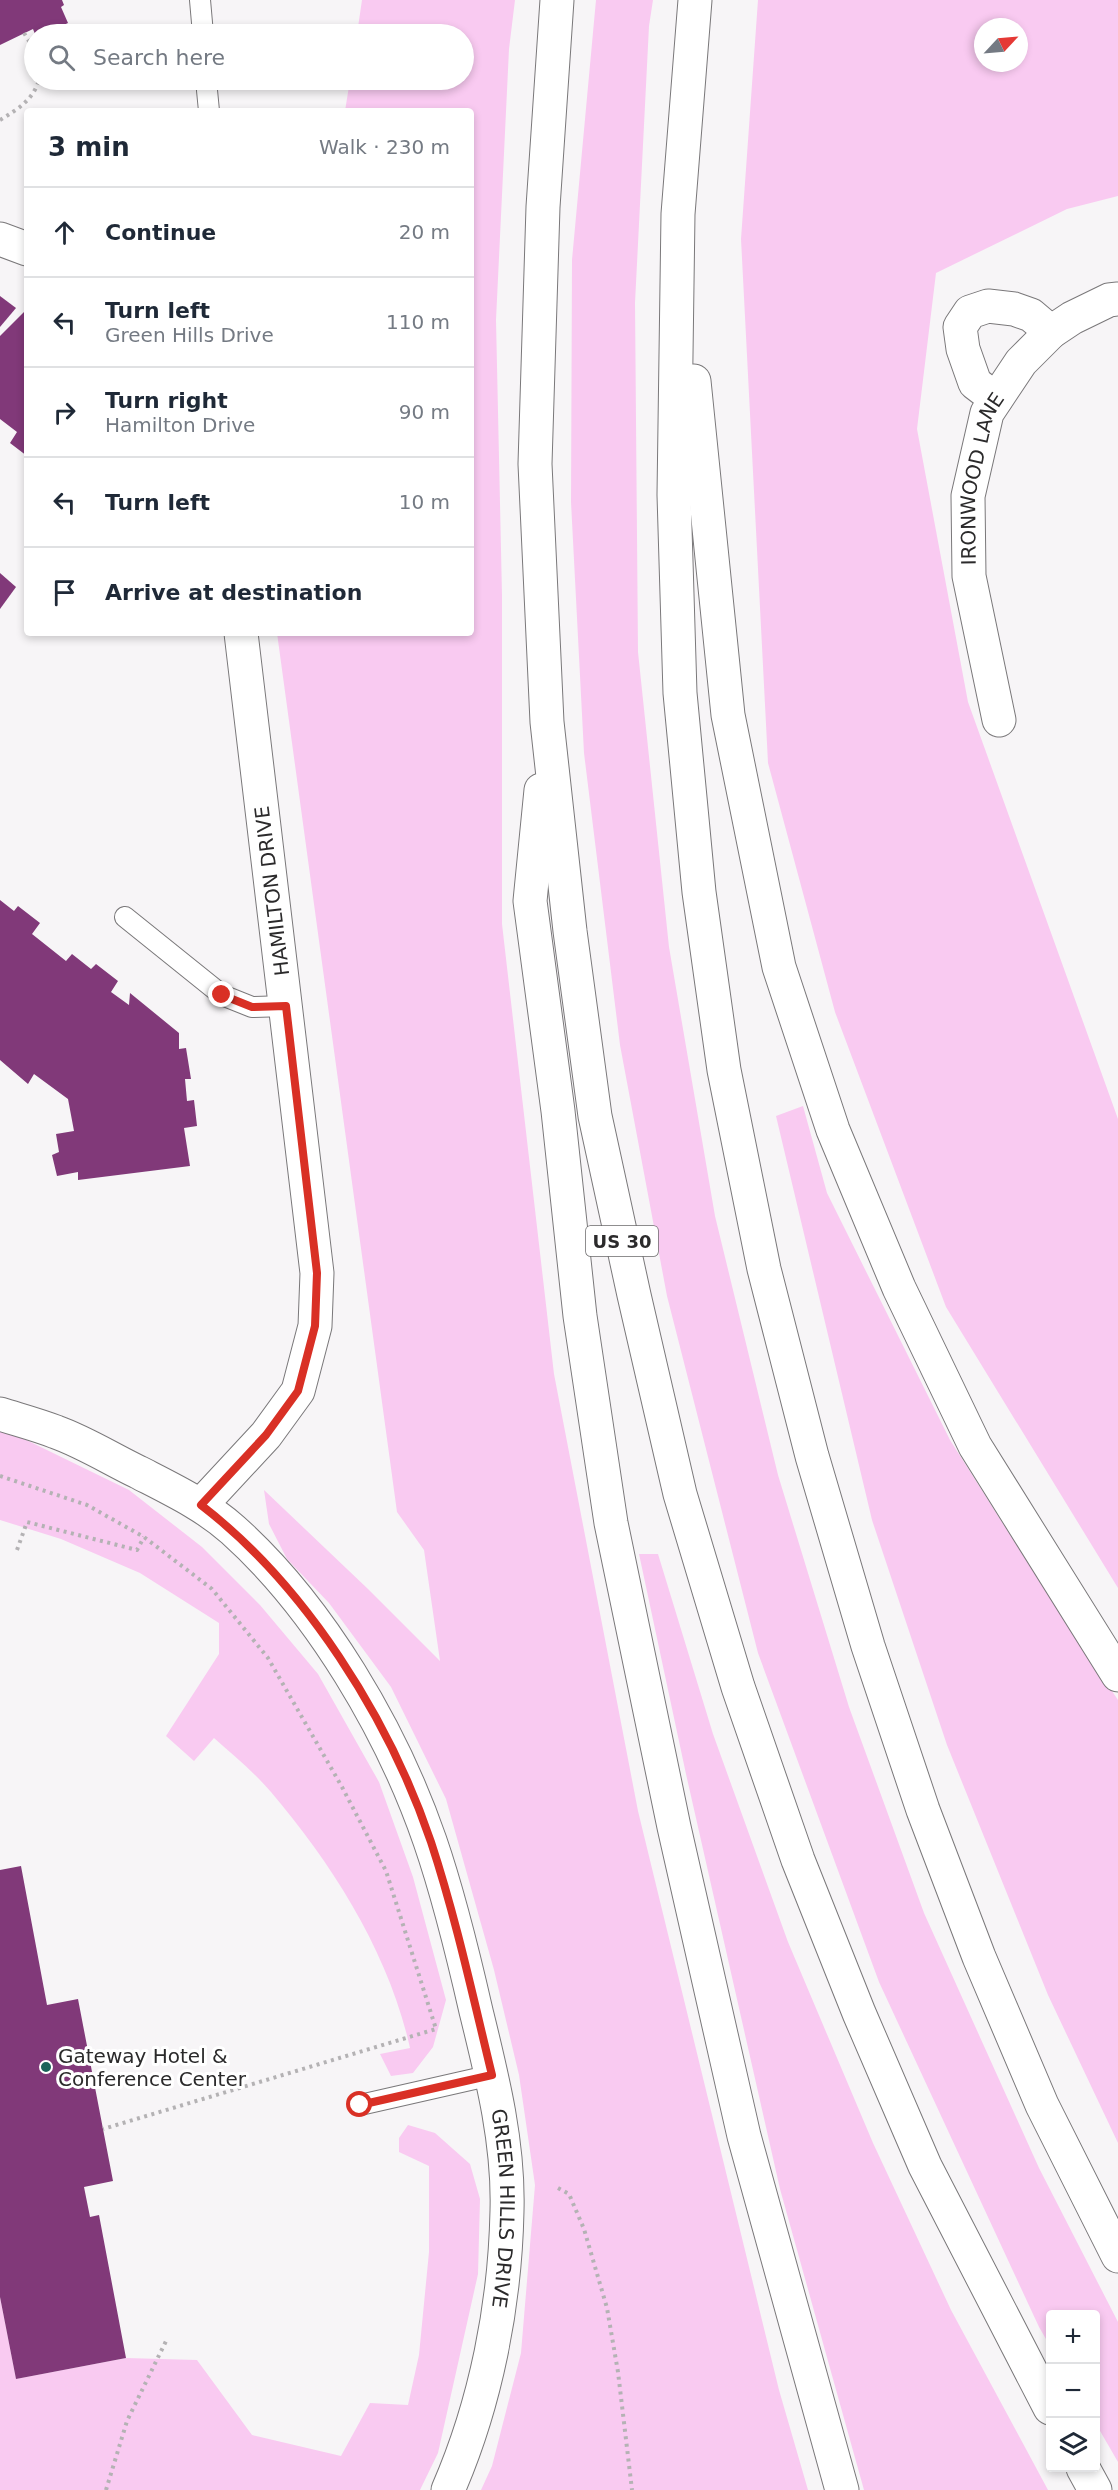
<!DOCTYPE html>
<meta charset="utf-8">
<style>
:root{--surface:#fff;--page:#f6f6f7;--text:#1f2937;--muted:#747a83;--line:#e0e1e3}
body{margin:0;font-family:"DejaVu Sans",sans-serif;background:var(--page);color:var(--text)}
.controls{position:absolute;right:18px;bottom:18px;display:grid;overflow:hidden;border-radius:6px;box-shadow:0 3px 9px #0003}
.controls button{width:54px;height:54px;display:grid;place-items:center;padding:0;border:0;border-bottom:2px solid var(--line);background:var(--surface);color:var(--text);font:30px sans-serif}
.compass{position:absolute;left:974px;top:18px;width:54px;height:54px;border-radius:50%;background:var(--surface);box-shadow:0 3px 9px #0003;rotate:64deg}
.stop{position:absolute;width:18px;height:18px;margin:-14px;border:4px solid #d93025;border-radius:50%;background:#fff}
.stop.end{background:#d93025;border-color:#fff;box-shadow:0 2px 6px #0008}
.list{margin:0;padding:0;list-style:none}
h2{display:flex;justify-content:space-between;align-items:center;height:78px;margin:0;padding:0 24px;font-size:26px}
h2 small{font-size:20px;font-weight:400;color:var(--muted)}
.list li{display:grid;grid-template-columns:39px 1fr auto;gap:18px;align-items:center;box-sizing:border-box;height:90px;padding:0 24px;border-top:2px solid var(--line)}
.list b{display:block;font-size:22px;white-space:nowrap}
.list p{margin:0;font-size:20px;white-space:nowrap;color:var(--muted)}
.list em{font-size:20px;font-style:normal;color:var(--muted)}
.icon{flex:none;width:33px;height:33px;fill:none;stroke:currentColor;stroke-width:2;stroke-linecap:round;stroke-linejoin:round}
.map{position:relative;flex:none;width:1118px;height:2490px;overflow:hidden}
.search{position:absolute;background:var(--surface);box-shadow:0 3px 9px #0003;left:24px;top:24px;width:450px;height:66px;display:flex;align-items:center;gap:15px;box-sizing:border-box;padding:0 21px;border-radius:33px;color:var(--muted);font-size:22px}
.panel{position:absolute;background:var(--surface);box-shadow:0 3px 9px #0003;left:24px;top:108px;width:450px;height:528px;border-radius:6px}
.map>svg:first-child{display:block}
.green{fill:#f9caf1;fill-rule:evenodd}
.building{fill:#813979}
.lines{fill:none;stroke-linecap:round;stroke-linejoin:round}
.lane-casing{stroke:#7a787a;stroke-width:22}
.street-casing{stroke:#7a787a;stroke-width:35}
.highway-casing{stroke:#7a787a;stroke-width:35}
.path{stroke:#b4b2b4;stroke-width:4;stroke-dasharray:3 4.5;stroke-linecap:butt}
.lane{stroke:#fff;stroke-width:20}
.street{stroke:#fff;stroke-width:33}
.highway{stroke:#fff;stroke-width:33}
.route{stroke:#d93025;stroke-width:8}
.poi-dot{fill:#196359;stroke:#fff;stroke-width:2}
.labels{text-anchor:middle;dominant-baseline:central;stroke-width:6;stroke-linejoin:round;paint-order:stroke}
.shield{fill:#fff;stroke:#6b6a6b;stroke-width:1.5}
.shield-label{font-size:18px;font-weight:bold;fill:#2b2a2b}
.street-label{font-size:20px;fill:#2b2a2b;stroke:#fff}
.poi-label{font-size:20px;fill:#2b2a2b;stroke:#fff;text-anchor:start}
</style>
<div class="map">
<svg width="1118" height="2490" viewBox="0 0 1118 2490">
<rect width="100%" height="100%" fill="#f7f5f7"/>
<g class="green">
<path d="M362,0H515L509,49L496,320L502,595V924L554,1374L638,1811L779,2390L808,2490H481L492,2466L521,2353L535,2185L519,2075L494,1970L446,1799L391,1687L329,1603L287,1559L269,1524L264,1490L368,1589L440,1661L424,1550L397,1512L277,633H471V111H345L350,80H464V34H357Z"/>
<path d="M596,0H653L649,26L635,303L638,652L669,947L715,1216L778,1475L849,1707L924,1913L1039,2168L1118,2322V2462L1096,2424V2314H1050V2346L1039,2327L879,1982L758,1653L667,1296L620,1045L584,753L571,502L572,260Z"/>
<path d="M758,0H1118V196L1067,209L936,273L917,429L968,702L1118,1119V1588L946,1307L835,1012L768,763L741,239ZM983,27H1019V63H983Z"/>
<path d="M803,1106L827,1193L950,1440L1059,1612L1118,1700V2143L1048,1995L947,1745L872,1520L776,1116Z"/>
<path d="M0,1429L12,1433L129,1490L202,1547L260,1605L318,1674L379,1782L413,1877L446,2000L433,2047L413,2073L391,2076L380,2054L410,2048C389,1953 333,1865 271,1792C254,1772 233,1755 214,1738L194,1761L166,1736L219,1654V1623L140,1573L61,1539L0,1520Z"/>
<path d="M639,1554H658L713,1734L788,1942L873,2143L951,2310L1048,2490H864L780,2189L686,1774Z"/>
<path d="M408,2125L435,2133L470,2164L480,2199L478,2274L438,2453L420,2490H0V2297L16,2379L126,2358L197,2360L252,2435L341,2456L370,2403L408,2405L419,2355L429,2252V2166L399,2152V2138Z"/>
</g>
<g class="building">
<path d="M0,0H62L64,5L61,7L68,23L44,34H35L33,29L0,45Z"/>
<path d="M0,296L16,308L0,327Z"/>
<path d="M27,309V456L10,443L17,432L0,419V336Z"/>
<path d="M0,573L16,587L0,609Z"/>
<path d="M0,900L14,911L18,906L40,923L32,934L66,961L72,954L91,969L96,964L118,981L111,992L129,1005L130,993L179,1033V1049L186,1048L191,1079H185L187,1101L194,1100L197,1126L184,1128L190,1166L78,1180V1172L57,1176L52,1155L59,1152L56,1134L74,1131L68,1099L34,1074L28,1084L0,1060Z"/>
<path d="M21,1866L47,2005L78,1999L113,2181L84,2187L90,2217L99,2215L126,2358L16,2379L0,2297V1870Z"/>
</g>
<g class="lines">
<g class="lane-casing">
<g id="lane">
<path d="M200,0L203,34"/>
<path d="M206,80L209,111"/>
<path d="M125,917L222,995L252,1007L286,1006"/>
<path d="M360,2105L492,2075"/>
</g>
</g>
<g class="street-casing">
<g id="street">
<path d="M0,239L27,249"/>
<path d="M996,399L975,383L963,349L960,327L970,312L988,306L1014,309L1031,315L1051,332"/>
<path id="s1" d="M999,720L969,576L968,496L987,413L1021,362L1051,332L1072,318L1109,300L1118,299"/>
<path id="s2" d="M0,1414C19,1420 38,1425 56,1432C84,1442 111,1459 138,1472C171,1489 205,1505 233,1530C320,1608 392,1731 430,1841C449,1896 463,1954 476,2011C492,2076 509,2143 507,2211C505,2305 486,2403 448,2490"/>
<path d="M201,1505L266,1435L298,1391L315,1326L317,1273L241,633"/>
</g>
</g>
<g class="highway-casing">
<g id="highway">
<path d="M557,0L543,207L535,464L547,722L570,931L595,1116L634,1295L680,1494L738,1687L798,1860L859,2013L925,2166L1050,2408"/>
<path d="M695,0L678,214L674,495L680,693L699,892L724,1070L764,1269L812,1456L868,1646L923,1810L979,1957L1042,2105L1118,2256"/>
<path d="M694,381L728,715L779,967L833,1130L899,1288L975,1446L1118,1675"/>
<path d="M541,790L530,901L558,1111L580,1316L611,1523L674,1827L744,2136L842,2490"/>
<path d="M1083,2468L1095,2490"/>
</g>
</g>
<g class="path">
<path d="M24,33L34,49"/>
<path d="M0,120C18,109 33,100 39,80"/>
<path d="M0,1476L87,1505L144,1537L212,1589L268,1658L342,1787L386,1871L436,2029L103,2129"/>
<path d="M17,1550L27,1522L137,1550L144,1537"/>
<path d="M558,2188L569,2194L584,2229L607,2308L618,2372L632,2490"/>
<path d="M106,2490L127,2421L166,2341"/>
</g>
<use href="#lane" class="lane"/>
<use href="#street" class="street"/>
<use href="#highway" class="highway"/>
</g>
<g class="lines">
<path class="route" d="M222,995L252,1007L286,1006L317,1273L315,1326L298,1391L266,1435L201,1505C305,1585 389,1718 431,1842C456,1918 473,1997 492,2075L360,2105"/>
</g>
<circle class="poi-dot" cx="46" cy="2067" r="6"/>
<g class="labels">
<rect class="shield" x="586" y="1226" width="72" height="30" rx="4.5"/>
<g class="shield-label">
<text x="622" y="1241">US 30</text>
</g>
<g class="street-label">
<text stroke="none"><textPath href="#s1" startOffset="246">IRONWOOD LANE</textPath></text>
<text transform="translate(272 891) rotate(-97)">HAMILTON DRIVE</text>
<text stroke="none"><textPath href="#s2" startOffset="1010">GREEN HILLS DRIVE</textPath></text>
</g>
<g class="poi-label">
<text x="58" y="2056">Gateway Hotel &amp;<tspan x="58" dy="23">Conference Center</tspan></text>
</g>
</g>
</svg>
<div class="controls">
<button>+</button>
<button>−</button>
<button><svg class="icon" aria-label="layers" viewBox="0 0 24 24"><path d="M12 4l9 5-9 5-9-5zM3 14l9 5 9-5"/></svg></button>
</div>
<svg class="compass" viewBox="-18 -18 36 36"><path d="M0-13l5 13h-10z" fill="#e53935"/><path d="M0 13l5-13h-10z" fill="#747a83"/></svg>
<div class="stop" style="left:360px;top:2105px"></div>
<div class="stop end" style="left:222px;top:995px"></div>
<div class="search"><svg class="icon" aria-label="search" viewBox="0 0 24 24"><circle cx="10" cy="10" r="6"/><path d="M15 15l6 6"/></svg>Search here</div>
<section class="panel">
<h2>3 min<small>Walk · 230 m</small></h2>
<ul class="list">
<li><svg class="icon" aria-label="ahead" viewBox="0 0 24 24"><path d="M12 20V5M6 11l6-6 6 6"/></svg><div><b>Continue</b></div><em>20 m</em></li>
<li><svg class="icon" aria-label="left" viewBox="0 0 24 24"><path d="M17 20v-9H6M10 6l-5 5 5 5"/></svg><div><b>Turn left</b><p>Green Hills Drive</p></div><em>110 m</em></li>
<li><svg class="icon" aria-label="right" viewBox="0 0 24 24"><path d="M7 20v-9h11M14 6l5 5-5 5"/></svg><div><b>Turn right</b><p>Hamilton Drive</p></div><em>90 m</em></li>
<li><svg class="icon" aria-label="left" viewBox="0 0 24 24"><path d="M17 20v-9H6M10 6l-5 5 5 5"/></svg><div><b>Turn left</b></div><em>10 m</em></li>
<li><svg class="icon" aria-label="arrive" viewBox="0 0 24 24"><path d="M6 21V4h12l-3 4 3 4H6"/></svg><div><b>Arrive at destination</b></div></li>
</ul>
</section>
</div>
